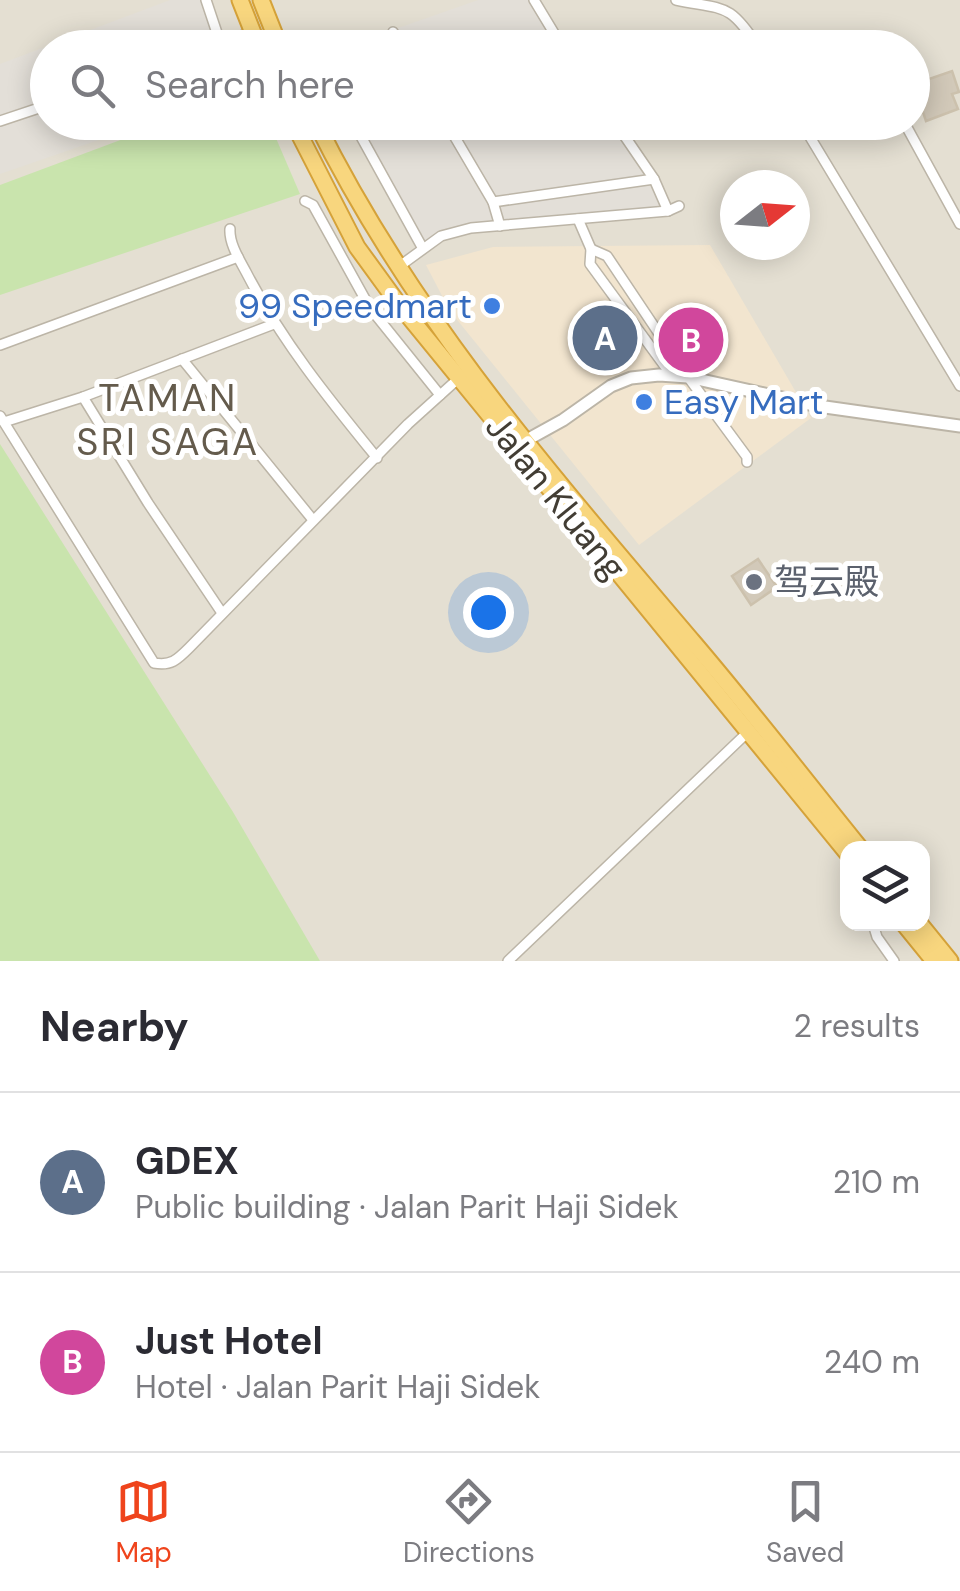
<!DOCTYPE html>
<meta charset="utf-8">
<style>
:root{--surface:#fff;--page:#f7f7f7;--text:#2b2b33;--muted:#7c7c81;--line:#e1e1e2;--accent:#ef441c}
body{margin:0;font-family:"DM Sans","Noto Sans SC",sans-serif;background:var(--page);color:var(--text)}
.controls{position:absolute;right:30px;bottom:30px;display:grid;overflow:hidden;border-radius:20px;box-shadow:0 5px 25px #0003}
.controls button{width:90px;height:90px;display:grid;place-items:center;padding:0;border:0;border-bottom:2px solid var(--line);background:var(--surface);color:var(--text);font:50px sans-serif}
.compass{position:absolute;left:720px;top:170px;width:90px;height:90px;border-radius:50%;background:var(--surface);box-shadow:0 5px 25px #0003;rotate:73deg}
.you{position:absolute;left:488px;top:612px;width:35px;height:35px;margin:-25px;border:8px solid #fff;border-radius:50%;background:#1a73e8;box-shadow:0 0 0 15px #1a73e833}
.badge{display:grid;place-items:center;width:65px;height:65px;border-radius:50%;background:var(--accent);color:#fff;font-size:32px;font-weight:700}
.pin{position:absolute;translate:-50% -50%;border:5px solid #fff;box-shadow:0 2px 10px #0006}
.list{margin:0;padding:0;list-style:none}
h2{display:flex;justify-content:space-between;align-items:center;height:130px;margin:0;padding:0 40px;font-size:42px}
h2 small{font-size:32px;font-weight:400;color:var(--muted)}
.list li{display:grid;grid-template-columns:65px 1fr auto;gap:30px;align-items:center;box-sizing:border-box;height:180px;padding:0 40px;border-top:2px solid var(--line)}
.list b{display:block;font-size:38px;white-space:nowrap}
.list p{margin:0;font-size:32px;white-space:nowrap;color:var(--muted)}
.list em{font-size:32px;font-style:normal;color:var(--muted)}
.icon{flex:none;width:55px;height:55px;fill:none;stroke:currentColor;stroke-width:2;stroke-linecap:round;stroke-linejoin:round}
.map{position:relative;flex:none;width:960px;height:961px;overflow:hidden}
.search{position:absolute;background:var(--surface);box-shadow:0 5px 25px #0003;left:30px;right:30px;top:30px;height:110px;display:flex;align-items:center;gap:25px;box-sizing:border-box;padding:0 35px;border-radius:55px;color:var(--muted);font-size:38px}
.sheet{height:490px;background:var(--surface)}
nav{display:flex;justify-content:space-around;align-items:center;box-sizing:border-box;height:140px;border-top:2px solid var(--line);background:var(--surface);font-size:28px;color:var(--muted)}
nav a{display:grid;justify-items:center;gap:5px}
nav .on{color:var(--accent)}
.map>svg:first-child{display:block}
.residential{fill:#e4dfd2;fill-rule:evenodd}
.commercial{fill:#f2e5cf}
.industrial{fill:#e3dfd8}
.green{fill:#c9e4ad}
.building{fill:#d2c9b9;stroke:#ccc1ad;stroke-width:2.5}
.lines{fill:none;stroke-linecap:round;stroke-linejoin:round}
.minor-casing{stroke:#bcb5a7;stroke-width:12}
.tertiary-casing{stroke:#bcb5a7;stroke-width:15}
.trunk-casing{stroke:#d5a239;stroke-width:19}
.minor{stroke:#fff;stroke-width:9}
.tertiary{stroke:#fff;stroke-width:11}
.trunk{stroke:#f8d67e;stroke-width:15}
.shop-dot{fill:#3f7fe0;stroke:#fff;stroke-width:4}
.worship-dot{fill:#6b7280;stroke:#fff;stroke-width:4}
.labels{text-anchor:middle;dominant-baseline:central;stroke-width:10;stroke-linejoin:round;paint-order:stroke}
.shop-label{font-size:35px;fill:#366cbe;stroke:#fff;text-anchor:end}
.street-label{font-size:35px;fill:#423d34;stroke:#fff}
.worship-label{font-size:35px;fill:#5b616d;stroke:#fff;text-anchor:start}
.neighbourhood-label{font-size:38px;letter-spacing:2.5px;fill:#645b4c;stroke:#fff}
</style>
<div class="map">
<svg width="960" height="961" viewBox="0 0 960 961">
<rect width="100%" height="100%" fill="#f1ede3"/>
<path class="residential" d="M0,0H960V961H0ZM48,48H912V122H48ZM735,185H795V245H735ZM848,848H922V924H848Z"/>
<path class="commercial" d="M710,245L811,418L639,545L450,311L426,265L493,247Z"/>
<g class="industrial">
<path d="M170,0H210L226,47L48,48V122L148,123L0,174V64Z"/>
<path d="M478,0H537L566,48H341Z"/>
<path d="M348,123H618L672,213L472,231L443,238L420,252Z"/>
</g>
<g class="green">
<path d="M269,122L300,194L0,295V185L166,123Z"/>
<path d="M0,444L233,812L320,961H0Z"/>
</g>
<g class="building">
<path d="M952,71L959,92L952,94L958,109L926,121L921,106L912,109V85Z"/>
<path d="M758,559L777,587L751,605L732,576Z"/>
</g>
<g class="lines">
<g class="minor-casing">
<g id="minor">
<path d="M206,0L222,48"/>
<path d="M534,0L563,48"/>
<path d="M676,0C725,10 729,2 759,48"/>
<path d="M393,32L402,48"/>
<path d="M209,48L251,32"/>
<path d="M0,121L48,105"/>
<path d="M353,122L422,247"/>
<path d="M446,122L493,202L500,226"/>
<path d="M615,122L654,179L668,211"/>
<path d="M801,122L960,386"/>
<path d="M904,122L960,224"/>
<path d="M305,201L313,205L370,308L440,395"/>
<path d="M493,202L654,179"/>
<path d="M578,219L591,249L590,264L672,376"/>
<path d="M230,229C229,243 239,259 246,272C281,340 328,398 377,458"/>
<path d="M591,249L607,256L688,377L747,457V462"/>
<path d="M397,268L441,236L471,228L668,211L679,206"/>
<path d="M0,345L238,257"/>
<path d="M182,359L313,520"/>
<path d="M83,397L148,503L222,613"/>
<path d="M0,416L154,663C171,666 177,660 189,648L408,424L459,378"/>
<path d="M4,422L83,397L274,324"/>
<path d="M873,924L877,937L894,961"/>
<path d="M508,961L749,731"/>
</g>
</g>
<g class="tertiary-casing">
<path id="tertiary" d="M525,441L563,420L611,386L631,378L659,375L688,377L818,406L960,426"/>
</g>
<g class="trunk-casing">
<g id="trunk">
<path d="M240,0L259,48"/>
<path d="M261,0L280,48"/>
<path d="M293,122L357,247L397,302L848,854"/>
<path d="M316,122C412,317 554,478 693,642C751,710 805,780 860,848"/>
<path d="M904,924L934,961"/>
<path d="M920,924L950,961"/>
</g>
</g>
<use href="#minor" class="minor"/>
<use href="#tertiary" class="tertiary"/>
<use href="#trunk" class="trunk"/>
</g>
<g class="shop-dot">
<circle cx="492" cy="306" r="10"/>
<circle cx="644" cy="402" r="10"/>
</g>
<circle class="worship-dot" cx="754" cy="582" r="10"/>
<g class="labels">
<g class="shop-label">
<text x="472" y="306">99 Speedmart</text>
<text x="664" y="402" text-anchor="start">Easy Mart</text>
</g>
<g class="street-label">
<text transform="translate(556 497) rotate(51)">Jalan Kluang</text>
</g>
<g class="worship-label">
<text x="774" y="582">驾云殿</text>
</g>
<g class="neighbourhood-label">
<text x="168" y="398">TAMAN<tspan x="168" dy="44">SRI SAGA</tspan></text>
</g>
</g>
</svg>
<div class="controls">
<button><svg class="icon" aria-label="layers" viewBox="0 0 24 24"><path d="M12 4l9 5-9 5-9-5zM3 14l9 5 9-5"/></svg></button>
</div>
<svg class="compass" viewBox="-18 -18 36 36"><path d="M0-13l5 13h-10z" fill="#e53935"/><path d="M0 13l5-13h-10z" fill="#7c7c81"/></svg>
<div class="you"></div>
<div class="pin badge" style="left:605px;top:338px;background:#5c6f8a">A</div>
<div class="pin badge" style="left:691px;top:340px;background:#d1479c">B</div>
<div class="search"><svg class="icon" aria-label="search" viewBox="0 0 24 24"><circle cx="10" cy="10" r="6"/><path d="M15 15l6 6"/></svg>Search here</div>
</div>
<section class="sheet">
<h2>Nearby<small>2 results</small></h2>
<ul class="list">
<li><span class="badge" style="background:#5c6f8a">A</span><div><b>GDEX</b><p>Public building · Jalan Parit Haji Sidek</p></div><em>210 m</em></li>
<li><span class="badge" style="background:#d1479c">B</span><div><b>Just Hotel</b><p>Hotel · Jalan Parit Haji Sidek</p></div><em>240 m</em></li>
</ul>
</section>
<nav>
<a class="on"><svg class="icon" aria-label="map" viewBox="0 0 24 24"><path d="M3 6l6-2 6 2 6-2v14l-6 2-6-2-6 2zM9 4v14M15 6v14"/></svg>Map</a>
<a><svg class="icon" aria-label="directions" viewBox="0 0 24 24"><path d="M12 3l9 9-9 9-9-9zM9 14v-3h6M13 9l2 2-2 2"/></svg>Directions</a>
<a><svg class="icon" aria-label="saved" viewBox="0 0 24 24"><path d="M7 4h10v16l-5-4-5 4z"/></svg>Saved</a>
</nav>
